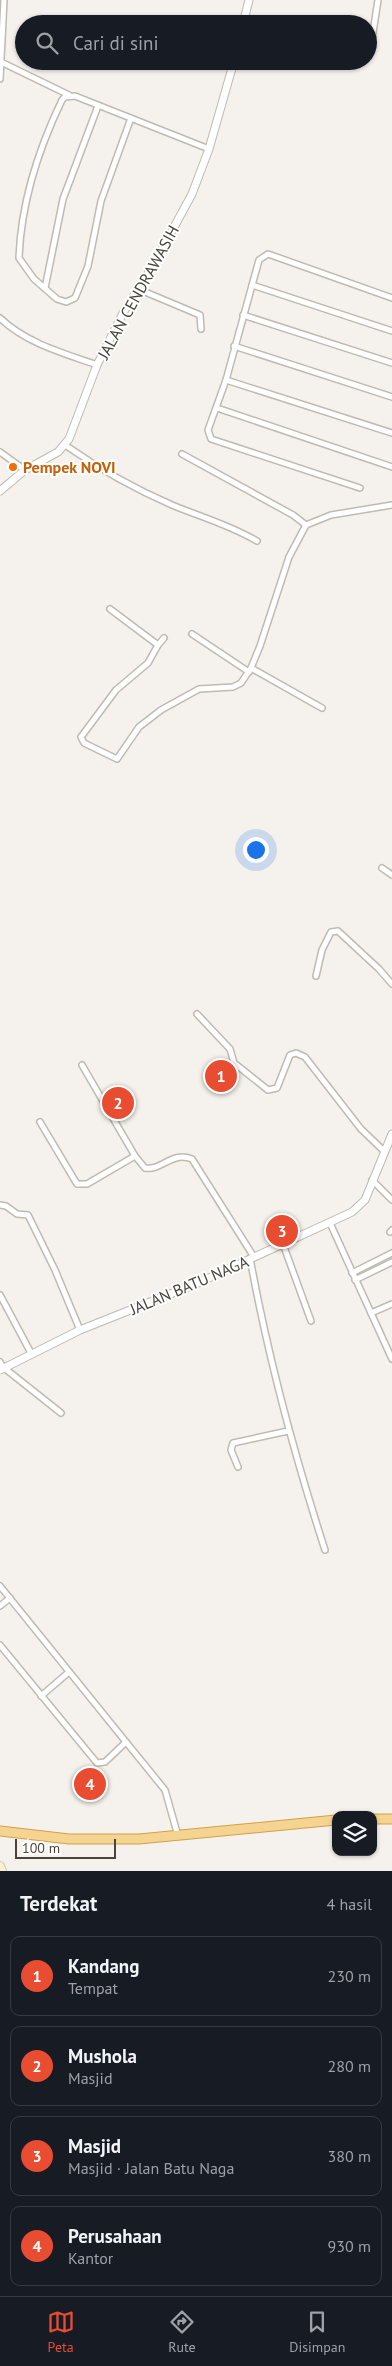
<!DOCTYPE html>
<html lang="id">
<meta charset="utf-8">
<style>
:root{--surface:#171b24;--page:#20242c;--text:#f1f3f6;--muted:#9ea1a6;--line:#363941;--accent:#e84c31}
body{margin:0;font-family:"PT Sans",sans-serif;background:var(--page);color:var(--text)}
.controls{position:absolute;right:15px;bottom:15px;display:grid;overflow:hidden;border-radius:10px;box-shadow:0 1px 4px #0004}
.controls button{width:45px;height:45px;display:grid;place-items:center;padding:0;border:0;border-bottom:1px solid var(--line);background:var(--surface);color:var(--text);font:25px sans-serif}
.scale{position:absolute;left:15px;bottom:12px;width:101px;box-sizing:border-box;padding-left:5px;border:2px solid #49433a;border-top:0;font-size:14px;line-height:18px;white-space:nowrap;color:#49433a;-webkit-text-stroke:4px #fff;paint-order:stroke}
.you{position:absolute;left:255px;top:849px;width:18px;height:18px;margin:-12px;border:4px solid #fff;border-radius:50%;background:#1a73e8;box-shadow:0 0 0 8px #1a73e833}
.badge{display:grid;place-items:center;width:32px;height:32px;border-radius:50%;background:var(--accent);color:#fff;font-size:16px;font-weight:700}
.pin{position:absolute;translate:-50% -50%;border:2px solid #fff;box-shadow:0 1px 5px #0006}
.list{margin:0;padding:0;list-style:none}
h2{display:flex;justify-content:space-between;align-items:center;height:65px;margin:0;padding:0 20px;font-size:21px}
h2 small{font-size:16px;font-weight:400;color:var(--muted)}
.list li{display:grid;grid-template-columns:32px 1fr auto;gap:15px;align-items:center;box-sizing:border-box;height:80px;margin:0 10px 10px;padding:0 10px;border:1px solid var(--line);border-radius:10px}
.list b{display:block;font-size:19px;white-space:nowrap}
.list p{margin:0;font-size:16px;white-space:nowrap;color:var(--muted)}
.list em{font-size:16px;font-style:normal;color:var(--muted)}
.icon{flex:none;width:28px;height:28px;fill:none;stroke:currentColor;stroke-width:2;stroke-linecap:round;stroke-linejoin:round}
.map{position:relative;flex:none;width:392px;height:1871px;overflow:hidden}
.search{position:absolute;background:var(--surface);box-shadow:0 1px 4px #0004;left:15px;right:15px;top:15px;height:55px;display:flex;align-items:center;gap:12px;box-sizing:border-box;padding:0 18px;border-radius:28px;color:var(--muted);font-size:19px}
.sheet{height:425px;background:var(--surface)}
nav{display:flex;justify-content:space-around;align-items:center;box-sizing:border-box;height:70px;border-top:1px solid var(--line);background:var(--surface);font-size:14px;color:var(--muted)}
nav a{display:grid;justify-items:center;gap:2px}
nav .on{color:var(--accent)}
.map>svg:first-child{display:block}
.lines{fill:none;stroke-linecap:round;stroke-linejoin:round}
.minor-casing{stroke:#c0bab0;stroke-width:8}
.tertiary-casing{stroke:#c0bab0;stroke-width:9}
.secondary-casing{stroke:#d0c4a0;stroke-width:10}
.trunk-casing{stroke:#d1a04a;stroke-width:11}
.minor{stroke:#fff;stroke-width:5}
.tertiary{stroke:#fff;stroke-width:7}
.secondary{stroke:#faf0d1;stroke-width:8}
.trunk{stroke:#f4d490;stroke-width:9}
.food-dot{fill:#e8710a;stroke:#fff;stroke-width:2}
.labels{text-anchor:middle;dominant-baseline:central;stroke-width:4;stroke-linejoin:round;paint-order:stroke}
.street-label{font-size:16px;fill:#49433a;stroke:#fff}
.food-label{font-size:16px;font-weight:bold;fill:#c56008;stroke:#fff;text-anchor:start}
</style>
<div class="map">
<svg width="392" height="1871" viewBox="0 0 392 1871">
<rect width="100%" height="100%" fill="#f5f2ed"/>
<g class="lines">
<g class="minor-casing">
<g id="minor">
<path d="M372,39L378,0"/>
<path d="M1,62L69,95"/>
<path d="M0,79L4,0"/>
<path d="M131,118L101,201L88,266L75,298L66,302L57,299L34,279L19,258C21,203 38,150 62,100L65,97L75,96L209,149"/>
<path d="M252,285L392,331"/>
<path d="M45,288L63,199L98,106"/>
<path d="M138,289L200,315L201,329"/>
<path d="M243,315L392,363"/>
<path d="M0,318C26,343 63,353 97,365"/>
<path d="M234,346L392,397"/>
<path d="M226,380L392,433"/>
<path d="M217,408L392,467"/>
<path d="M65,445C98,468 135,489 172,505C201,517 230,525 257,541"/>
<path d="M0,452L25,470"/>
<path d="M182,454L293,515L306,525"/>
<path d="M360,488L211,439L208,430L226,380L259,260L268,254L392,298"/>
<path d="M110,609L158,645L148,663L116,690L81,737L84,743L117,759L139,727L161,710L199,689L233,687L241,683L251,668L260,646L289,557L306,525L331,515L392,505"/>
<path d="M192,634L249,672"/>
<path d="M158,645L164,638"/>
<path d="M251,668L322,708"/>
<path d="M382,868L392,875"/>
<path d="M316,976L322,950L331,932L338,931L379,969L392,984"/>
<path d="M197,1014L230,1049L234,1063L268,1090L277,1088L290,1055L296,1053L305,1057L361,1129L384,1151"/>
<path d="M82,1065L135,1156L145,1168C162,1171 171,1151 192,1159L254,1257"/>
<path d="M40,1122L77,1184H87L135,1156"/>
<path d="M372,1180L392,1200"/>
<path d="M0,1205L6,1206L17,1214L28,1215L55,1270L80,1330"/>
<path d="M330,1223L392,1359"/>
<path d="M390,1232L392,1230"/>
<path d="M283,1244L311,1321"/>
<path d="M250,1258C268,1357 294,1454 325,1550"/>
<path d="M352,1273L392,1253"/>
<path d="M355,1280L392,1262"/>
<path d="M0,1295L31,1353"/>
<path d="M371,1313L392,1304"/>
<path d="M0,1362L3,1367L61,1413"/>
<path d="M238,1467L231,1450L233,1443L288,1431"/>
<path d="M0,1586L126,1742"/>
<path d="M0,1606L10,1598"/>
<path d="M0,1645L97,1763L105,1762L126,1742L165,1790L178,1836"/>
<path d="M41,1696L69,1672"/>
</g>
</g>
<g class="tertiary-casing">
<g id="tertiary">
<path d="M243,24L249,0"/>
<path d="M0,491L25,470L58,452L69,439L97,365L124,311L153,266L192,194L209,149L234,61"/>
<path d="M0,1370L80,1330L198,1283L352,1212L365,1200L392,1134"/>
</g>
</g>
<g class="secondary-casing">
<path id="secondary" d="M0,1866L2,1871"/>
</g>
<g class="trunk-casing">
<g id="trunk">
<path d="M373,1819H392"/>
<path d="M0,1831L69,1839H139L336,1820"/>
</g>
</g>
<use href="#minor" class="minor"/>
<use href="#tertiary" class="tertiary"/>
<use href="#secondary" class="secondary"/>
<use href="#trunk" class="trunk"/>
</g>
<circle class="food-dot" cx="13" cy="467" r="5"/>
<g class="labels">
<g class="street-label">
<text transform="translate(138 292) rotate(-61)">JALAN CENDRAWASIH</text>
<text transform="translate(189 1285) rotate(-23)">JALAN BATU NAGA</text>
</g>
<g class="food-label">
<text x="23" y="467">Pempek NOVI</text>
</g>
</g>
</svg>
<div class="controls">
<button><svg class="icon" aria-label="layers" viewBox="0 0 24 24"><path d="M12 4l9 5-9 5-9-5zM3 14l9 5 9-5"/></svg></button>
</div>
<div class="scale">100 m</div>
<div class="you"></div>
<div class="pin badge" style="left:221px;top:1076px">1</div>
<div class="pin badge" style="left:118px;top:1103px">2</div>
<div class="pin badge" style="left:282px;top:1231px">3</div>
<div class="pin badge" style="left:90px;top:1784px">4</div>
<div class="search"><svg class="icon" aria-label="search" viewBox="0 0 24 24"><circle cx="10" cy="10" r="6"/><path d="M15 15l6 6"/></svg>Cari di sini</div>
</div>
<section class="sheet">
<h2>Terdekat<small>4 hasil</small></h2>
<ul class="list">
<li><span class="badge">1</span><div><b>Kandang</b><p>Tempat</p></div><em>230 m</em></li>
<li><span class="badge">2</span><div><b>Mushola</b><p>Masjid</p></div><em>280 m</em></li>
<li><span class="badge">3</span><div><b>Masjid</b><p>Masjid · Jalan Batu Naga</p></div><em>380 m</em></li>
<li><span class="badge">4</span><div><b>Perusahaan</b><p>Kantor</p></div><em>930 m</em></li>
</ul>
</section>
<nav>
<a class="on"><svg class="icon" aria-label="map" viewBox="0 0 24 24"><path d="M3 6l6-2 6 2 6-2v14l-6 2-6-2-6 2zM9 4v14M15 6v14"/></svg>Peta</a>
<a><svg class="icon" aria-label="directions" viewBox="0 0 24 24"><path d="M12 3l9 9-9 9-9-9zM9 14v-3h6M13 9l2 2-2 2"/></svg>Rute</a>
<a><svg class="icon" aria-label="saved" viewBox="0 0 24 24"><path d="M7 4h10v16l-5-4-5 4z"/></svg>Disimpan</a>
</nav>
